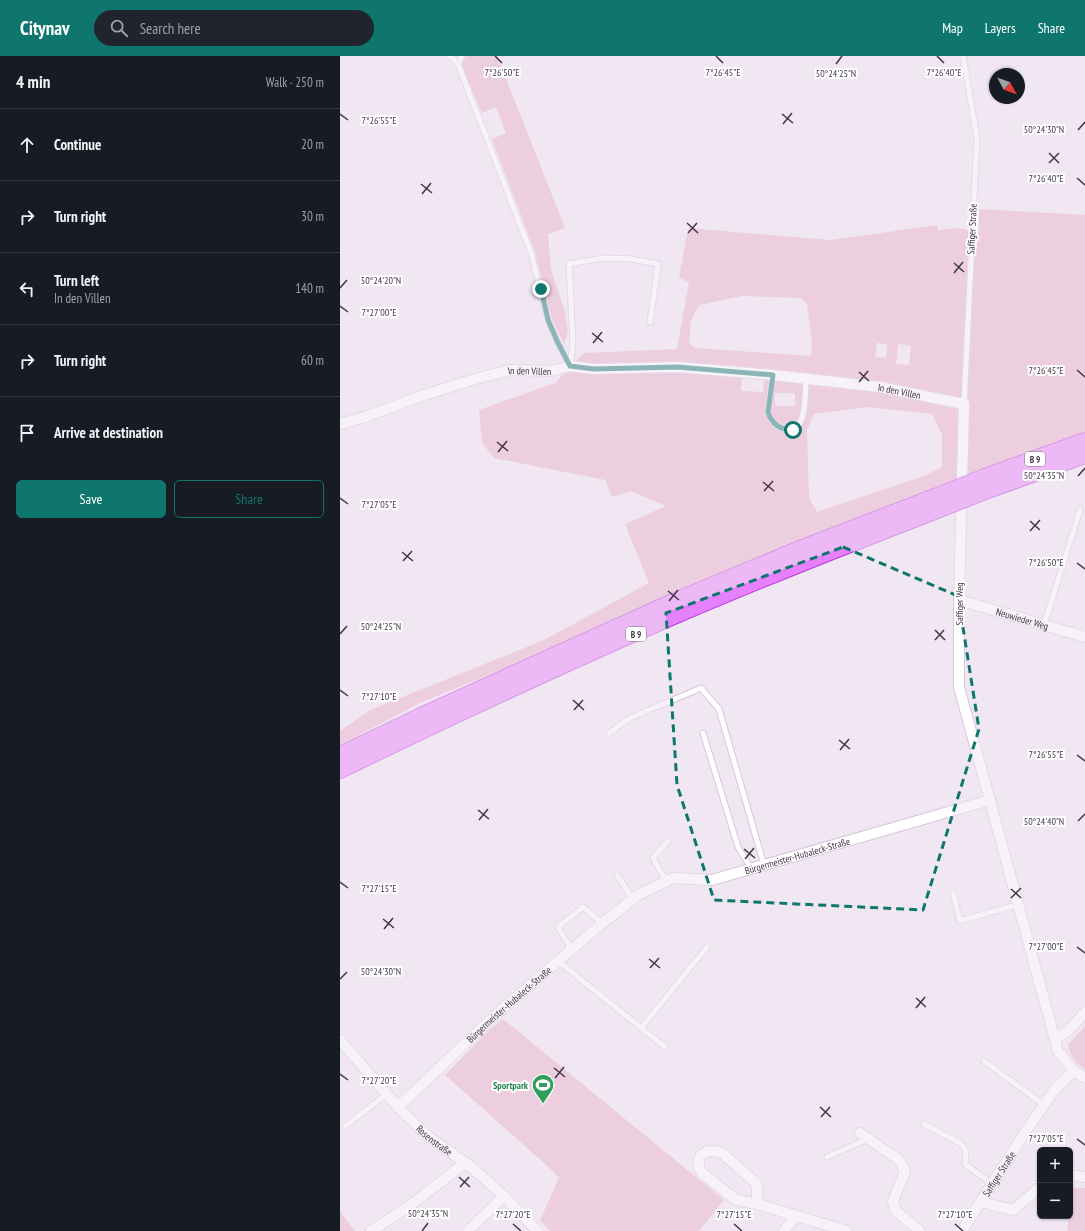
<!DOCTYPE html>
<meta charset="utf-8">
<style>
:root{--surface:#171b24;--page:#20242c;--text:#f1f3f6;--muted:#9ea1a6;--line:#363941;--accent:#0f766e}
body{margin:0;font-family:"PT Sans Narrow",sans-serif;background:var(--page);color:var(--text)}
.controls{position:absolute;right:12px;bottom:12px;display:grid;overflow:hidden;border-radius:6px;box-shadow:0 1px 3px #0004}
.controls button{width:36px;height:36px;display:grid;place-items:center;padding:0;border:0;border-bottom:1px solid var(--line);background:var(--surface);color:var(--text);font:20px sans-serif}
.compass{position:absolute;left:649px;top:12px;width:36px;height:36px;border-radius:50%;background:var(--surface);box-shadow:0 1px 3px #0004;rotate:131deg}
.stop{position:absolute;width:12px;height:12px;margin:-9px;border:3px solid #0f766e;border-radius:50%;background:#fff}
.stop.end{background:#0f766e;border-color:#fff;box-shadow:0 1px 4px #0008}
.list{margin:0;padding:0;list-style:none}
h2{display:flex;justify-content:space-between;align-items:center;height:52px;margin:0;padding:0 16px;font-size:17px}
h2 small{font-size:13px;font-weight:400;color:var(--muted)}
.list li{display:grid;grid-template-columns:26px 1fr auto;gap:12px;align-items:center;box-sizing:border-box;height:72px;padding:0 16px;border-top:1px solid var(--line)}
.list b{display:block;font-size:15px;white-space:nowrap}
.list p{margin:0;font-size:13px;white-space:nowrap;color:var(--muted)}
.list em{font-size:13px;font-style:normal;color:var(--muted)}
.actions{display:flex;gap:8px;padding:12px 16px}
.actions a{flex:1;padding:9px 0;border:1px solid var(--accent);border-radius:6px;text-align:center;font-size:14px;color:var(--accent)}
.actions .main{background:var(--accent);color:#fff}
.icon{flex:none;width:22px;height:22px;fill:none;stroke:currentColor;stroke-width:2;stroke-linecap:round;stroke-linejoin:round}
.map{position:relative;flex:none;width:745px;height:1175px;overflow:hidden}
header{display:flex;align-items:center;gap:24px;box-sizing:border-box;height:56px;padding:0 20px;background:var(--accent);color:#fff}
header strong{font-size:19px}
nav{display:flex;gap:22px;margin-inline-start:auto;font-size:14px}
.search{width:280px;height:36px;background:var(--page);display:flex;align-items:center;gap:10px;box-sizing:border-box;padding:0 14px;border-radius:22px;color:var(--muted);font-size:15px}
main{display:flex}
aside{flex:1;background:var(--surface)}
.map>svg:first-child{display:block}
.green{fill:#e6b0c6;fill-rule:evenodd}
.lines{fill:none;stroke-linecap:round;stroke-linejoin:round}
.service-casing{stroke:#d8c6dc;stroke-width:7}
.minor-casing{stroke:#d8c6dc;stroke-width:12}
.trunk-casing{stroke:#b53ada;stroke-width:18}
.service{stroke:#fff;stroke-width:5}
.minor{stroke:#fff;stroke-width:10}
.trunk{stroke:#e680fb;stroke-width:16}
.trunk-bridge-casing{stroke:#b53ada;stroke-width:18;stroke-linecap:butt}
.trunk-bridge{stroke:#e680fb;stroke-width:16}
.route{stroke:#0f766e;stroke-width:5}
.marked{fill:none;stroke:#0f766e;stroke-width:3;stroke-dasharray:8 5;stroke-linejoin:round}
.ticks{fill:none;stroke:#423646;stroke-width:1.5}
.labels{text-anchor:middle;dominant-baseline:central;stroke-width:4;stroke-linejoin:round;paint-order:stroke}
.shield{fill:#fff;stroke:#7b727e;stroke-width:1}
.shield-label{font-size:9px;font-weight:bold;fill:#423646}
.street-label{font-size:10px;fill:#423646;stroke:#fff}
.leisure-label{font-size:10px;font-weight:bold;fill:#27864d;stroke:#fff;text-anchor:end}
.ticks-label{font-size:10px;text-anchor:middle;fill:#423646;stroke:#fff;stroke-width:4;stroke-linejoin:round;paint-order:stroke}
</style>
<header>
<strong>Citynav</strong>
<div class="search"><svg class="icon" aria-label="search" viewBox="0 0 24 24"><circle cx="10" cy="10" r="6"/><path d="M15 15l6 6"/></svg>Search here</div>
<nav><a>Map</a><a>Layers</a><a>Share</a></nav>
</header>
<main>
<aside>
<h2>4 min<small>Walk · 250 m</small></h2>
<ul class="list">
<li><svg class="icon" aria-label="ahead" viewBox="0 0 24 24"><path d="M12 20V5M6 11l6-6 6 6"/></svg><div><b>Continue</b></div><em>20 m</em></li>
<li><svg class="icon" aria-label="right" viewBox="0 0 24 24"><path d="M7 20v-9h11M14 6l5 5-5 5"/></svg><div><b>Turn right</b></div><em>30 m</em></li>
<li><svg class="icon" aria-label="left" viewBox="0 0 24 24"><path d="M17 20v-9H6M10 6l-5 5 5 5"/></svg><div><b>Turn left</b><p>In den Villen</p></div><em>140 m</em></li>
<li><svg class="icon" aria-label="right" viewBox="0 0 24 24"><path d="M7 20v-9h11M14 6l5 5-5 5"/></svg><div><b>Turn right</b></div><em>60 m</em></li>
<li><svg class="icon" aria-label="arrive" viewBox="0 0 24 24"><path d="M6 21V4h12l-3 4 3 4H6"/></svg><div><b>Arrive at destination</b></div></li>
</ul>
<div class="actions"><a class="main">Save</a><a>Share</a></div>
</aside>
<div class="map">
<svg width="745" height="1175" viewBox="0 0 745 1175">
<rect width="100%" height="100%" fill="#f1e7f3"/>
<g class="green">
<path d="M126,0H157L225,172L208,178L211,213L225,256L228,275L224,288L212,263L195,196L152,83L166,77L156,51L142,57L121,9Z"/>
<path d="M639,153L745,159V379L316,550L80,647L0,689V675L30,654L204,584L309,527L285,468L326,450L291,435L272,441L265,424L154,402L142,387L139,354L215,327L244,297L337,293L349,226L339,222L348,172L491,184L597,169L598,174L618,172L639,176ZM402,240L461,242L467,248L472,289L471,300L355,292L349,287L351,265L359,249ZM537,287L547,288L546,302L535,301ZM558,288L571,290L569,309L556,308ZM402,321L424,322L423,336L401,335ZM435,337H455V350H435ZM527,351L592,358L602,379V411L584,420L477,456L469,442L467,374L474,358Z"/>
<path d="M163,963L384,1144L359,1175H210L200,1164L219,1122L214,1116L105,1019L148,975Z"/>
<path d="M745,970V1013C735,1006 731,1002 728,989Z"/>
<path d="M733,1132H745V1175H727Z"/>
<path d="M0,1155L15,1175H0Z"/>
</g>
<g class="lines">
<g class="service-casing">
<g id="service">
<path d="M110,0L118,8L191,197L208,264L218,287L230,310"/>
<path d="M623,0L637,82L624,348"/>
<path d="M118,8L122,0"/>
<path d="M230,309L233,287L229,208L263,202L292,203L318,208L310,266"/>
<path d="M433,319L428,356C430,363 434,369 441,372C468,383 465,338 466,323"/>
<path d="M704,569L740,454"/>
<path d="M269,677L290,662L361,632L379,653L424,809"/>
<path d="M363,677L398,791L411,812"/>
<path d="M277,819L293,843"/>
<path d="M326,825L313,802L328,785"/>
<path d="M613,837L620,865L679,848"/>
<path d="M232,894L218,871L243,851L262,867"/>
<path d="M218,905L325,991"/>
<path d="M301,972L367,891"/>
<path d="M644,1005L704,1049"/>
<path d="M584,1068L620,1087L626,1095L625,1108L652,1128"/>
<path d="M5,1070L47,1038"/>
<path d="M487,1101L528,1083"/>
</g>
</g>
<g class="minor-casing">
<g id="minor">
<path id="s1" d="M0,368L25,361L81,340L135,323L170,314L210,315L230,310L254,313L337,311L433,319L540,331L624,348L619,544V631L718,995L734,1015L745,1022"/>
<path id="s2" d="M619,544L745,581"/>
<path d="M715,982L727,976L745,956"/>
<path id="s3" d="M0,984L58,1051L89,1081L130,1110L164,1140L197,1175"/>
<path id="s4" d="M58,1051L153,961L259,870L298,839L333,822L372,824L650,744"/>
<path d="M520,1077L559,1104L565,1115L553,1145L556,1155L580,1175"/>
<path d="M730,1119L745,1121"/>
<path d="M641,1146L673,1154L700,1131"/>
<path d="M417,1148V1128L382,1097C366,1091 353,1100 361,1116L396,1144L417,1148L507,1175"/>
<path d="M31,1175L68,1151L125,1107"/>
<path d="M128,1175L164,1140"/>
<path d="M444,1175L456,1160"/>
<path id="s5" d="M622,1175L688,1072L715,1033L734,1015"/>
</g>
</g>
<g class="trunk-casing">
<g id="trunk">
<path d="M645,421L745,385"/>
<path d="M645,435L745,399"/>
<path d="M0,699L81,660L333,546L460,493L595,441"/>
<path d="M0,714C111,660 223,608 336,559C422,522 509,488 597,454"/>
</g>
</g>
<use href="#service" class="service"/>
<use href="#minor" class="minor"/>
<use href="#trunk" class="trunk"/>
<g class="trunk-bridge-casing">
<g id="trunk-bridge">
<path d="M595,441L645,421"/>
<path d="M597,454L645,435"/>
</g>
</g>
<use href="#trunk-bridge" class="trunk-bridge"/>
</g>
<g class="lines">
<path class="route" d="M201,233L208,264L218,287L230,310L254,313L337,311L433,319L428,356C431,367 441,375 453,374"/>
</g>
<path d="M0 0H745V1175H0ZM503,491L618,540L639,673L583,854L374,844L337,729L326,557Z" fill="#f1e7f3" fill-opacity=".55" fill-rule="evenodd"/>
<path class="marked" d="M503,491L618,540L639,673L583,854L374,844L337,729L326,557Z"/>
<path class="ticks" d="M155,0L162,7M376,0L383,7M597,0L604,7M496,8L502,0M0,58L8,64M442,58L453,67M443,68L452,57M738,74L745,66M709,97L719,107M709,107L719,97M737,122L745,129M81,128L92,137M82,138L91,127M347,167L358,177M348,177L357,167M614,207L624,216M614,217L623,206M0,232L7,224M0,250L8,256M252,277L263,286M253,287L262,276M737,314L745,321M519,316L529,325M519,326L528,315M157,386L168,395M158,396L167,385M738,420L745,412M423,426L434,435M424,435L433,425M0,442L8,448M690,465L700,474M690,475L700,464M62,496L73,505M63,505L72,495M737,507L745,513M328,535L339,544M329,545L338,534M595,574L605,584M0,578L7,570M595,584L604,574M0,634L8,640M233,644L244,654M234,654L243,644M499,684L510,693M500,694L509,683M737,699L745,705M138,754L149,763M139,764L148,753M738,765L745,758M404,793L415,802M405,803L414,792M0,826L8,832M671,833L681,842M671,842L681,832M43,863L54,872M44,873L53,862M737,891L745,897M309,903L320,912M310,912L319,902M0,923L7,916M576,942L586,951M576,952L585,941M214,1012L225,1021M0,1018L8,1024M215,1022L224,1011M480,1051L491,1061M481,1061L490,1051M737,1083L745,1089M119,1121L130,1131M120,1131L129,1121M173,1168L181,1175M394,1168L402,1175M615,1168L623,1175M82,1175L88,1167"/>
<defs>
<g id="stadium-pin" transform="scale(1.15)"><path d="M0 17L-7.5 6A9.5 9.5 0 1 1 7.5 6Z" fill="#2e9e5b" stroke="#fff"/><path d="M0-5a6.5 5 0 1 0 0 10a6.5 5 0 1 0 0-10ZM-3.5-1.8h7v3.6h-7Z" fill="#fff"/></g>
</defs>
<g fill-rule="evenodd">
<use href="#stadium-pin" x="203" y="1029"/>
</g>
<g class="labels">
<g class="shield">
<rect x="685" y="396" width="20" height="14" rx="3"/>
<rect x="286" y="571" width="20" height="14" rx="3"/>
</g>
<g class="shield-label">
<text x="695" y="403">B 9</text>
<text x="296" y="578">B 9</text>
</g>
<g class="street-label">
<text transform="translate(632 173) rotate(-87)">Saffiger Straße</text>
<text stroke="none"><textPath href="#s1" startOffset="198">In den Villen</textPath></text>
<text stroke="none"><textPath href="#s1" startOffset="570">In den Villen</textPath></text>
<text transform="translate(619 548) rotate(-90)">Saffiger Weg</text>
<text stroke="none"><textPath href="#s2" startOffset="66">Neuwieder Weg</textPath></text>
<text stroke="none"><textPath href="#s4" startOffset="487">Bürgermeister-Hubaleck-Straße</textPath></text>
<text stroke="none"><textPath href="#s4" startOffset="151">Bürgermeister-Hubaleck-Straße</textPath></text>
<text stroke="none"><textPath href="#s3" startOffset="138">Rosenstraße</textPath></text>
<text stroke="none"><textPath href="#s5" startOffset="68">Saffiger Straße</textPath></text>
</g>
<g class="leisure-label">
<text x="188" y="1029">Sportpark</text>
</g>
</g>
<g class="ticks-label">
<text x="162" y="20">7°26'50"E</text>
<text x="383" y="20">7°26'45"E</text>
<text x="604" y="20">7°26'40"E</text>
<text x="496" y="21">50°24'25"N</text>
<text x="39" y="68">7°26'55"E</text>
<text x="704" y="77">50°24'30"N</text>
<text x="706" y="126">7°26'40"E</text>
<text x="41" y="228">50°24'20"N</text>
<text x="39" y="260">7°27'00"E</text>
<text x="706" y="318">7°26'45"E</text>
<text x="704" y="423">50°24'35"N</text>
<text x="39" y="452">7°27'05"E</text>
<text x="706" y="510">7°26'50"E</text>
<text x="41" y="574">50°24'25"N</text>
<text x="39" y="644">7°27'10"E</text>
<text x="706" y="702">7°26'55"E</text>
<text x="704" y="769">50°24'40"N</text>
<text x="39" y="836">7°27'15"E</text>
<text x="706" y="894">7°27'00"E</text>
<text x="41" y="919">50°24'30"N</text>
<text x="39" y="1028">7°27'20"E</text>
<text x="706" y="1086">7°27'05"E</text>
<text x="88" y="1161">50°24'35"N</text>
<text x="173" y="1162">7°27'20"E</text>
<text x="394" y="1162">7°27'15"E</text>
<text x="615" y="1162">7°27'10"E</text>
</g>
</svg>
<div class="controls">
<button>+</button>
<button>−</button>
</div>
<svg class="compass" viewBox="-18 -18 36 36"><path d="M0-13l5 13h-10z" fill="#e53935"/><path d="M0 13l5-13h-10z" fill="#9ea1a6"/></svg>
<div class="stop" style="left:453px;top:374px"></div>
<div class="stop end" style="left:201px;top:233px"></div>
</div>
</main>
